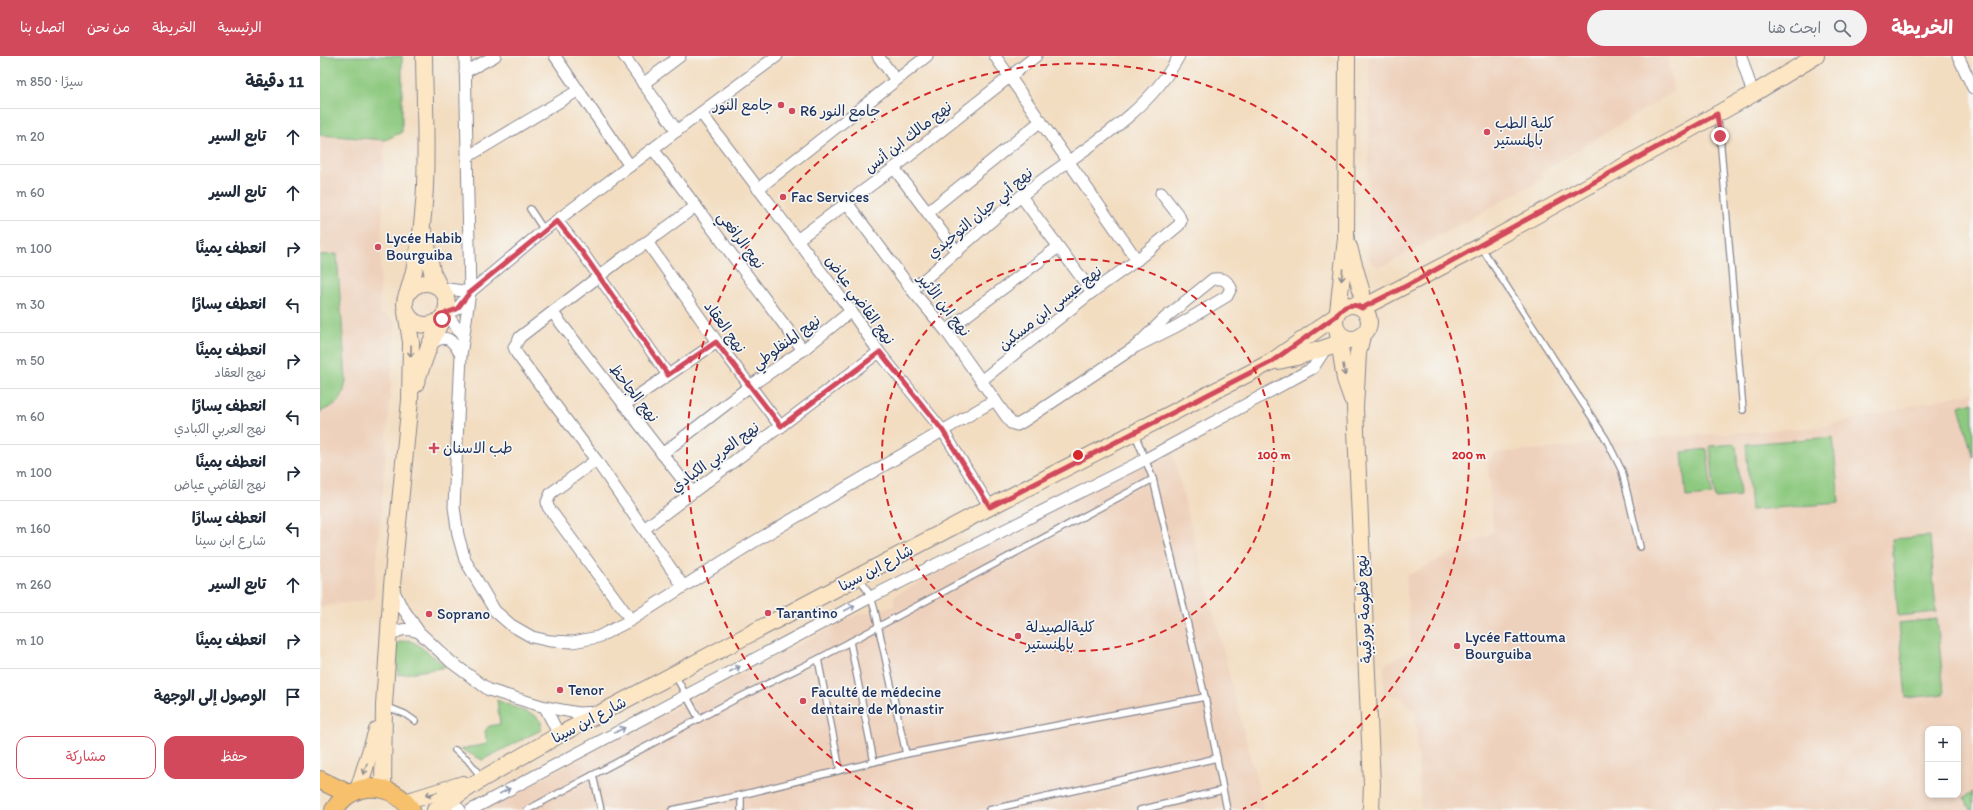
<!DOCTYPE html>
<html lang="ar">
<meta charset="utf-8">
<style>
:root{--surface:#fff;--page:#f2f2f3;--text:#1f2937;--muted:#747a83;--line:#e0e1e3;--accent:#d1495b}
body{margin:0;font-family:Itim,"Playpen Sans Arabic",sans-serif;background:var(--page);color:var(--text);direction:rtl}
.controls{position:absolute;right:12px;bottom:12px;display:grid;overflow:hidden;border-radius:8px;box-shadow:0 2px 6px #0003}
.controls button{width:36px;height:36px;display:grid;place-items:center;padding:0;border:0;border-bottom:1px solid var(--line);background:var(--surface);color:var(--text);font:20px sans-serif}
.stop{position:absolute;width:12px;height:12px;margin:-9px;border:3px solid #d1495b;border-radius:50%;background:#fff}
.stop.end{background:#d1495b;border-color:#fff;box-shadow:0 1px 4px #0008}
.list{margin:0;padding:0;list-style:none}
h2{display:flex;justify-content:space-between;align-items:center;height:52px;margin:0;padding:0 16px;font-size:17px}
h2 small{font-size:13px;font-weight:400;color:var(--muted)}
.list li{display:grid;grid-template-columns:26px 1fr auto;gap:12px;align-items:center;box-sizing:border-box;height:56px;padding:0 16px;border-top:1px solid var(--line)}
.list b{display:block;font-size:15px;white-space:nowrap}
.list p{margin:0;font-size:13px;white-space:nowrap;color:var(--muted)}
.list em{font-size:13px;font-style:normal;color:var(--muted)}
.actions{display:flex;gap:8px;padding:12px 16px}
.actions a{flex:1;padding:9px 0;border:1px solid var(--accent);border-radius:12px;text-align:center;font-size:14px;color:var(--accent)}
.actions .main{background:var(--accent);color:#fff}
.icon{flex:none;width:22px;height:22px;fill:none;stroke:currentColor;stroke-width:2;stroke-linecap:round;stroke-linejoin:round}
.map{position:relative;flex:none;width:1653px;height:754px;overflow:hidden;direction:ltr}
header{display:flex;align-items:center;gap:24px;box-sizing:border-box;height:56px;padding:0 20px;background:var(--accent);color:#fff}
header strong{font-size:19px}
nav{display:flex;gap:22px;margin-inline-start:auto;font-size:14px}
.search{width:280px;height:36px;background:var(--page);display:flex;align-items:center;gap:10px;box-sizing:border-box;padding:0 14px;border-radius:22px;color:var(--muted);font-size:15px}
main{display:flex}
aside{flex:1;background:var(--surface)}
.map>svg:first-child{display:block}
.built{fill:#eed1bc;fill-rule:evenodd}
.green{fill:#8dc97f;stroke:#547c6e}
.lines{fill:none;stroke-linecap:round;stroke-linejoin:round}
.service-casing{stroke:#878690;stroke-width:8}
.minor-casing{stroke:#878690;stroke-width:13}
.secondary-casing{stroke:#878690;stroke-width:18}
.primary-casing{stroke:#878690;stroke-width:20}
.service{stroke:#fff;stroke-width:5.5}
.minor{stroke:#fff;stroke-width:11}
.secondary{stroke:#fce6c4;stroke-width:16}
.primary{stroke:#f7c06c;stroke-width:18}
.oneway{stroke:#8c8a91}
.oneway2{stroke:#8d97ae}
.route{stroke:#d1495b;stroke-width:5}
.ring{fill:none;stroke:#d62828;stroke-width:2;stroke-dasharray:7 5}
.poi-dot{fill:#d1495b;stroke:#f6f6f2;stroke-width:1.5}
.labels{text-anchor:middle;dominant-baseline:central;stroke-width:3.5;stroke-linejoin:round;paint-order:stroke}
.poi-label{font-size:15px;fill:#1b2f5e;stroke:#f6f6f2;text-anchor:start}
.street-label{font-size:15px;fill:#1b2f5e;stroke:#f6f6f2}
.centre{fill:#d62828;stroke:#f6f6f2;stroke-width:2}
.ring-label{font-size:12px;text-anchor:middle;font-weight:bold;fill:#d62828;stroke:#f6f6f2;stroke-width:3.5;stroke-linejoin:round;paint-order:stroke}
</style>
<header>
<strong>الخريطة</strong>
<div class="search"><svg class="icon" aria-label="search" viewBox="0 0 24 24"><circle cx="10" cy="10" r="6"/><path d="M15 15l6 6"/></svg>ابحث هنا</div>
<nav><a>الرئيسية</a><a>الخريطة</a><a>من نحن</a><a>اتصل بنا</a></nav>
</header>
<main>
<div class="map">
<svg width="1653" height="754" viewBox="0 0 1653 754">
<rect width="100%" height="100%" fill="#f6f6f2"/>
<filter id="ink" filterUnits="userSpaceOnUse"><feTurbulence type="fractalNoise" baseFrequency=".025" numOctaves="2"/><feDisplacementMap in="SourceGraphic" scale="8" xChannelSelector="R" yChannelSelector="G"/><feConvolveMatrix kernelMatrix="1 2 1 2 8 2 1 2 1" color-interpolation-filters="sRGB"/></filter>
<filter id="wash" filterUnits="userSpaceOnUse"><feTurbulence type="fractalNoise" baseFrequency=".012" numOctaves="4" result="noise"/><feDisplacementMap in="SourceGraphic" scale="16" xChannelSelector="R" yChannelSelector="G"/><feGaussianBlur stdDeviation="0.9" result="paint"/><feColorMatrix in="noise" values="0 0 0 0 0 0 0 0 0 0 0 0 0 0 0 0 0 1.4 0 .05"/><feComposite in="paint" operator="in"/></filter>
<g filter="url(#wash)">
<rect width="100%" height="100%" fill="#f3ddc1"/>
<g class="built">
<path d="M0,0H82V76L65,85L59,257L76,265L54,543L0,551Z"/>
<path d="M1049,0H1348L1353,36L1220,117L1223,123L1064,210H1058L1053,208L1048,201Z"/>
<path d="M1653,336V754H1101L1095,655L1079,640L1064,639V609L1091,595L1086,520L1170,478L1173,472L1168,407L1175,397L1261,390L1267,387L1306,384L1501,371ZM1608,673H1638V739H1608Z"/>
<path d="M851,391L944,754H165L179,745L536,559L574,550V540Z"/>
</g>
<g class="green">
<path d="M0,0H82V76L65,84L0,79Z"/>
<path d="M17,198L26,324C22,346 20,346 0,356V199Z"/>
<path d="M1653,346V401L1639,350Z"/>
<path d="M1513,381L1519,447L1431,454L1426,388Z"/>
<path d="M1416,388L1420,440L1395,442L1390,390Z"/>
<path d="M1387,393L1392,439L1366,441L1362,396Z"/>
<path d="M1610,480L1616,556L1578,560L1572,483Z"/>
<path d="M1617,563L1624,638L1586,642L1579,567Z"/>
<path d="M88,584L97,588L126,611L78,619L76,590L79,586Z"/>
<path d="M177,644L216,660L221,666V674L162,704L141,693L167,688L165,675L169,670L180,668Z"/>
<path d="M1653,736V754H1650L1644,741Z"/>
</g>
</g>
<g filter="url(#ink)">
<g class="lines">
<g class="service-casing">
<g id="service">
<path d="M1397,60L1400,80L1423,354"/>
<path d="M210,153L224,174"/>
<path d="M1161,191L1286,383L1302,415L1320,491"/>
<path d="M815,378L833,423L885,641L907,754"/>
<path d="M540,522L551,541L555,555L586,698"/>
<path d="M530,586L554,706"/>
<path d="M355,619L379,663"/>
<path d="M65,650L85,658L95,665"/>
<path d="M135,694L147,703L162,722"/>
<path d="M520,714L498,603L833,423"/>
<path d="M273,719L281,754"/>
<path d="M207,754L412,645L498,603"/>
<path d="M352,754L421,739L586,698L885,641"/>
<path d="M421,754V739"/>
<path d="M669,754L897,702"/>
<path d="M820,754L903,734"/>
</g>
</g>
<g class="minor-casing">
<g id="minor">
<path d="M145,0L150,236L141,299L134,451L138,479L145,504L175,555L191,569L212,581L230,585L253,586L278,581L311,564L432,487L675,344"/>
<path d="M235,0L310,110"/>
<path d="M304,0L357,75"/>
<path d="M558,0L576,24"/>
<path d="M675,0L817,204"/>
<path d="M1421,0L1433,38"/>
<path d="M1638,0L1653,32"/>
<path d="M145,16L175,0"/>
<path d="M323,28L360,0"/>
<path d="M381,57L531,255L559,296L623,375L670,451"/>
<path d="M333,93L483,294"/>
<path d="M147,101L259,34"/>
<path d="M574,112L637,196"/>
<path d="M438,133L607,0"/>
<path d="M701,140L772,236"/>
<path d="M527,147L592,234L626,275L691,367L697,369L704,365L815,291L845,262L893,223C903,222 906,223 911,232L907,240L857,270L815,291"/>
<path d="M608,156L721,65"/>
<path d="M237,165L262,196L348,319"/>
<path d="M477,184L574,112L716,0"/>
<path d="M327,186L397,286L461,371"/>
<path d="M121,232L150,236L137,253L126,257L143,281"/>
<path d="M592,234C629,203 664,170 701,140C756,96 824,64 859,0"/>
<path d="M150,236L224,174L457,0"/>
<path d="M233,257L372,436"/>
<path d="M626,275L737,192"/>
<path d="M110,288C127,277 132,283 141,299"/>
<path d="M662,324L772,236L817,204L859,169L861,165L859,160L841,137"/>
<path d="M304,349L397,286"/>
<path d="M342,398L430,330L483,294L531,255"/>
<path d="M276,404L231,437L227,446L228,451L311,564"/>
<path d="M324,473L559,296"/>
<path d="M363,530L276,404L197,298L194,291L200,281L304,201L319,192L376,150"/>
<path d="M73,533L80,548L99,576L131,606L169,634L225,651L258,657L279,656"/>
<path d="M69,582C78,572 86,572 99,576"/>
<path d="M225,651L239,679"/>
<path d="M129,743L140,754"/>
<path d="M151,754L551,541L826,403L982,318L993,312L1006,292"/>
</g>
</g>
<g class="secondary-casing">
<g id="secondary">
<path d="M105,178L112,216L119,230"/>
<path d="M1029,191L1042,237L1040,251"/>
<circle cx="106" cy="248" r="21"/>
<path d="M88,236C112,162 105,78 104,0"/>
<circle cx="1032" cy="266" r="17"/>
<path d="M1042,252L1161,190L1433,38L1496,0"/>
<path d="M1018,256L1026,182L1027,0"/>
<path d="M1018,278L1025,323L1032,343"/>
<path d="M1042,280L1038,297L1035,352L1052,729L1051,754"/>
<path d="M958,305L977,301L1032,283"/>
<path d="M95,329L110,288L122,263"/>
<path d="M63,732L64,649L72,529L90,344L91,286L86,256"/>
<path d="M38,734L57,674"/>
<path d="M85,746L143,728"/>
<path d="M115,754L162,723L239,679L670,451L951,306L1016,260"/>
</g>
</g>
<g class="primary-casing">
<g id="primary">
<path d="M0,724L29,738"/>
<path d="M14,754C33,724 72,725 91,754"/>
</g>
</g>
<use href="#service" class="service"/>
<use href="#minor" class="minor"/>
<use href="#secondary" class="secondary"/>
<use href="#primary" class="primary"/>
</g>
<defs><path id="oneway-shaft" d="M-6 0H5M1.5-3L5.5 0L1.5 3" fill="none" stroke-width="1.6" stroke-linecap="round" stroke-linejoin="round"/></defs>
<g class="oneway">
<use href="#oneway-shaft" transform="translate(1022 219) rotate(96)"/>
<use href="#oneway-shaft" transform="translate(91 295) rotate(91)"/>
<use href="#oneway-shaft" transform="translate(1024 314) rotate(81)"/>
<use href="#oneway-shaft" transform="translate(45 713) rotate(110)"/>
<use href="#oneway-shaft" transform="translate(111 738) rotate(164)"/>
</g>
<g class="oneway2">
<use href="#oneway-shaft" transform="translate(530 552) rotate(-28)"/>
<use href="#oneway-shaft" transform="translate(415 613) rotate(-28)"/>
<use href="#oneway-shaft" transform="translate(300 674) rotate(-28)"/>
<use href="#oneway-shaft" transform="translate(185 735) rotate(-28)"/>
</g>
</g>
<g class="lines" filter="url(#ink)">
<path class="route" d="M122,263L126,257L137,253L150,236L237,165L262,196L348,319L396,286L461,370L560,296L623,375L670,451L951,306L1016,260C1022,250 1032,246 1042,252L1088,229L1397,58L1400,80"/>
</g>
<g class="ring">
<circle cx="758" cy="399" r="196"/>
<path d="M593 753A391 391 0 1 1 923 753"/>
</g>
<g class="poi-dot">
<circle cx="461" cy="49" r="4"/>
<circle cx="472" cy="55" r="4"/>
<circle cx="1167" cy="76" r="4"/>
<circle cx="463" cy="141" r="4"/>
<circle cx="58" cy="191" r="4"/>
<path d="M112 386h4v4h4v4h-4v4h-4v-4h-4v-4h4z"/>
<circle cx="448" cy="557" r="4"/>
<circle cx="109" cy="558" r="4"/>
<circle cx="698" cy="580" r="4"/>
<circle cx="1137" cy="590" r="4"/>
<circle cx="240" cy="634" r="4"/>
<circle cx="483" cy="645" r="4"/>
</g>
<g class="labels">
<g class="poi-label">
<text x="453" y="49" text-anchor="end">جامع النور</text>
<text x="480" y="55">R6 جامع النور</text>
<text x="1175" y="67">كلية الطب<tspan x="1175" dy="17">بالمنستير</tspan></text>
<text x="471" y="141">Fac Services</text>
<text x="66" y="182">Lycée Habib<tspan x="66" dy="17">Bourguiba</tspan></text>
<text x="123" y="392">طب الاسنان</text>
<text x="456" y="557">Tarantino</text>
<text x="117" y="558">Soprano</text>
<text x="706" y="571">كليةالصيدلة<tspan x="706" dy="17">بالمنستير</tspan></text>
<text x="1145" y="581">Lycée Fattouma<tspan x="1145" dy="17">Bourguiba</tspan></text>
<text x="248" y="634">Tenor</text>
<text x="491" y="636">Faculté de médecine<tspan x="491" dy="17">dentaire de Monastir</tspan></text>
</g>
<g class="street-label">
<text transform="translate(588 81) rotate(-38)">نهج مالك ابن أنس</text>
<text transform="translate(660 157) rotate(-40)">نهج أبي حيان التوحيدي</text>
<text transform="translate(421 184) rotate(53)">نهج الرافعي</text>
<text transform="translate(540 244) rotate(54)">نهج القاضي عياض</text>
<text transform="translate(624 249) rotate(52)">نهج ابن الأثير</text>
<text transform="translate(730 252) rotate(-38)">نهج عيسى ابن مسكين</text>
<text transform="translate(405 271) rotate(54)">نهج العقاد</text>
<text transform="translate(466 286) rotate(-36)">نهج المنفلوطي</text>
<text transform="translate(314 337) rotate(52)">نهج الجاحظ</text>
<text transform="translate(395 401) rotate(-37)">نهج العربي الكبادي</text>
<text transform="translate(556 512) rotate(-28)">شارع ابن سينا</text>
<text transform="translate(1044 553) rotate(-93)">نهج فطومة بورقيبة</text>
<text transform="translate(269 664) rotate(-28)">شارع ابن سينا</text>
</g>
</g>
<circle cx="758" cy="399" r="6" class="centre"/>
<g class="ring-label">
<text x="954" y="403">100 m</text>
<text x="1149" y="403">200 m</text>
</g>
</svg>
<div class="controls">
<button>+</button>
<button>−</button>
</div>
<div class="stop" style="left:122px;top:263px"></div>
<div class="stop end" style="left:1400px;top:80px"></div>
</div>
<aside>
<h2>11 دقيقة<small>سيرًا · 850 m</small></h2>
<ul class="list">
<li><svg class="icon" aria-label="ahead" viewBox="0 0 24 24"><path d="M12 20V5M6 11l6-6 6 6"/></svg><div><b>تابع السير</b></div><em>20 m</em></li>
<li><svg class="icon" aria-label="ahead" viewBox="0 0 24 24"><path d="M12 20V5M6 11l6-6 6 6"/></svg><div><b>تابع السير</b></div><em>60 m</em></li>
<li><svg class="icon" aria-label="right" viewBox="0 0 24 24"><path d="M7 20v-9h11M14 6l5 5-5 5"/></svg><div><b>انعطف يمينًا</b></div><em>100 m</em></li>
<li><svg class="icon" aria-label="left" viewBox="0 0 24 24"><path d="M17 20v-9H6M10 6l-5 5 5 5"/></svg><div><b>انعطف يسارًا</b></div><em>30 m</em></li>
<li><svg class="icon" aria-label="right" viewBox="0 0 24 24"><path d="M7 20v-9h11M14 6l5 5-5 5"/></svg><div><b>انعطف يمينًا</b><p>نهج العقاد</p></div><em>50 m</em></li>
<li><svg class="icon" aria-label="left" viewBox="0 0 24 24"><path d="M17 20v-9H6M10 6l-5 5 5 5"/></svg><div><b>انعطف يسارًا</b><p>نهج العربي الكبادي</p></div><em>60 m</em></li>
<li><svg class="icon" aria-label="right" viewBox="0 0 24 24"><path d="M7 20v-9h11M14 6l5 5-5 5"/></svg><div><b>انعطف يمينًا</b><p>نهج القاضي عياض</p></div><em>100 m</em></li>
<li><svg class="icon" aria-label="left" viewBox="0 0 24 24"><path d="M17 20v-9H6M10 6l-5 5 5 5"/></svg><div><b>انعطف يسارًا</b><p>شارع ابن سينا</p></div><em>160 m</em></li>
<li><svg class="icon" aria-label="ahead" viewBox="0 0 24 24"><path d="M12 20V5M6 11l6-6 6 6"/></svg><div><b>تابع السير</b></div><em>260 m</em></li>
<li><svg class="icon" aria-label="right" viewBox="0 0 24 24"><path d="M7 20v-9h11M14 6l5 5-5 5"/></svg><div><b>انعطف يمينًا</b></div><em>10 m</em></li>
<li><svg class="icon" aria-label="arrive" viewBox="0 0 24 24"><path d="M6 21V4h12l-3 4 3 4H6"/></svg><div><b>الوصول إلى الوجهة</b></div></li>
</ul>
<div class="actions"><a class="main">حفظ</a><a>مشاركة</a></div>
</aside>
</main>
